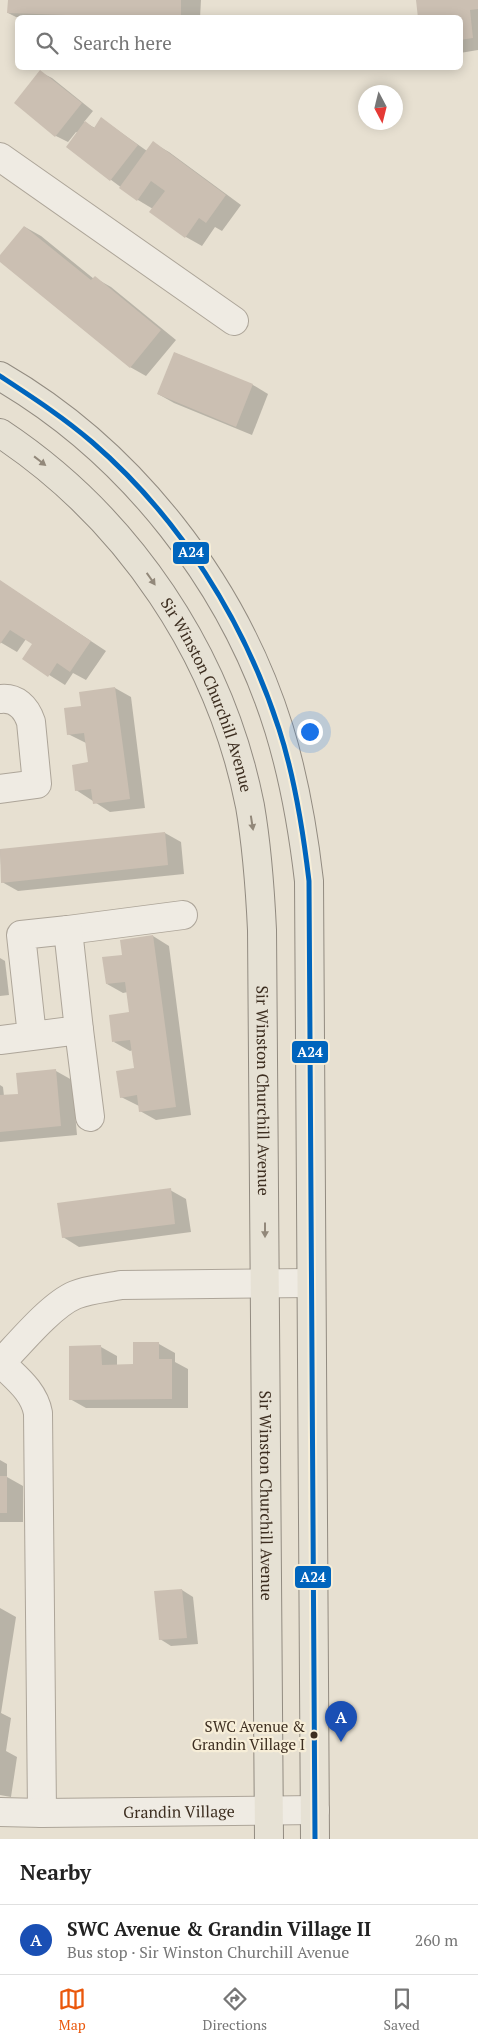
<!DOCTYPE html>
<meta charset="utf-8">
<style>
:root{--surface:#fff;--page:#f2f2f2;--text:#222;--muted:#767676;--line:#e0e0e0;--accent:#ea580c}
body{margin:0;font-family:"PT Serif",serif;background:var(--page);color:var(--text)}
.compass{position:absolute;left:358px;top:85px;width:45px;height:45px;border-radius:50%;background:var(--surface);box-shadow:0 2px 12px #0003;rotate:173deg}
.you{position:absolute;left:309px;top:731px;width:18px;height:18px;margin:-12px;border:4px solid #fff;border-radius:50%;background:#1a73e8;box-shadow:0 0 0 8px #1a73e833}
.badge{display:grid;place-items:center;width:32px;height:32px;border-radius:50%;background:var(--accent);color:#fff;font-size:16px;font-weight:700}
.pin{position:absolute;translate:-50% -41px;filter:drop-shadow(0 1px 2px #0008)}
.pin::after{content:'';position:absolute;top:26px;width:18px;height:15px;background:inherit;clip-path:polygon(0 0,100% 0,50% 100%)}
.list{margin:0;padding:0;list-style:none}
h2{display:flex;justify-content:space-between;align-items:center;height:65px;margin:0;padding:0 20px;font-size:21px}
h2 small{font-size:16px;font-weight:400;color:var(--muted)}
.list li{display:grid;grid-template-columns:32px 1fr auto;gap:15px;align-items:center;box-sizing:border-box;height:70px;padding:0 20px;border-top:1px solid var(--line)}
.list b{display:block;font-size:19px;white-space:nowrap}
.list p{margin:0;font-size:16px;white-space:nowrap;color:var(--muted)}
.list em{font-size:16px;font-style:normal;color:var(--muted)}
.icon{flex:none;width:28px;height:28px;fill:none;stroke:currentColor;stroke-width:2;stroke-linecap:round;stroke-linejoin:round}
.map{position:relative;flex:none;width:478px;height:1839px;overflow:hidden}
.search{position:absolute;background:var(--surface);box-shadow:0 2px 12px #0003;left:15px;right:15px;top:15px;height:55px;display:flex;align-items:center;gap:12px;box-sizing:border-box;padding:0 18px;border-radius:8px;color:var(--muted);font-size:19px}
.sheet{height:135px;background:var(--surface)}
nav{display:flex;justify-content:space-around;align-items:center;box-sizing:border-box;height:70px;border-top:1px solid var(--line);background:var(--surface);font-size:14px;color:var(--muted)}
nav a{display:grid;justify-items:center;gap:2px}
nav .on{color:var(--accent)}
.map>svg:first-child{display:block}
.shadow{fill:#0003}
.building{fill:#cbbfb2}
.lines{fill:none;stroke-linecap:round;stroke-linejoin:round}
.minor-casing{stroke:#ada599;stroke-width:30}
.major-casing{stroke:#928b80;stroke-width:30}
.minor{stroke:#efebe3;stroke-width:28}
.major{stroke:#e6e1d4;stroke-width:28}
.bus-1-casing{stroke:#f7eed8;stroke-width:9}
.bus-1{stroke:#0065bd;stroke-width:5}
.oneway{fill:#92887a}
.bus-dot{fill:#3d2e20;stroke:#f7eed8;stroke-width:2}
.labels{text-anchor:middle;dominant-baseline:central;stroke-width:4.5;stroke-linejoin:round;paint-order:stroke}
.bus-label{font-size:15px;fill:#3d2e20;stroke:#f7eed8;text-anchor:end}
.street-label{font-size:16px;fill:#3d2e20;stroke:#f7eed8}
.line-badge{stroke:#f7eed8;stroke-width:2}
.badge-label{font-size:14px;text-anchor:middle;font-weight:bold;fill:#fff}
</style>
<div class="map">
<svg width="478" height="1839" viewBox="0 0 478 1839">
<rect width="100%" height="100%" fill="#e7e0d1"/>
<g class="shadow">
<path d="M9,0H201L200,18H18L8,13Z"/>
<path d="M417,0H478V50L460,53V18Z"/>
<path d="M40,72L52,78L93,111L84,122L95,128L102,119L147,151L153,143L169,152L241,205L222,231L215,227L202,246L186,237L153,209L138,200L67,147L78,133L76,132L68,142L56,136L15,103Z"/>
<path d="M25,227L41,236L94,279L95,278L111,287L176,340L146,376L130,367L0,261V257Z"/>
<path d="M175,353L253,385L268,394L252,435L174,403L158,394Z"/>
<path d="M0,581L106,651L86,680L73,673L65,685L24,659L34,644L26,639L17,652L0,642Z"/>
<path d="M115,688L131,697L145,808L110,812L76,790L89,763L86,743L68,734L83,707Z"/>
<path d="M165,833L181,842L184,874L18,891L2,882L0,850Z"/>
<path d="M153,936L169,946L191,1115L156,1120L140,1111L139,1106L121,1097L135,1069L133,1050L130,1051L114,1042L131,1014L128,992L123,993L107,984L123,956Z"/>
<path d="M0,958L5,961L9,995L0,996Z"/>
<path d="M56,1071L72,1080L77,1135L0,1142V1085L3,1087L4,1096L19,1095Z"/>
<path d="M170,1190L186,1199L191,1232L79,1247L63,1237Z"/>
<path d="M159,1344L175,1353V1362L188,1369V1408H86L70,1399V1347H101L117,1356V1366L135,1365Z"/>
<path d="M0,1460L7,1464V1477L23,1486V1522H0Z"/>
<path d="M182,1590L193,1597L198,1644L171,1646L160,1639Z"/>
<path d="M0,1608L16,1617L1,1713L11,1718L6,1751L17,1757L11,1797L0,1795Z"/>
</g>
<g class="building">
<path d="M8,0H181V18H95V16L7,13Z"/>
<path d="M416,0H478V9L470,10L473,38L460,40V18H418Z"/>
<path d="M40,70L82,103L55,137L14,103Z"/>
<path d="M101,117L138,145L110,181L66,147L85,121L94,128Z"/>
<path d="M153,141L226,195L206,223L199,218L185,238L149,212L165,191L151,181L137,201L119,188Z"/>
<path d="M24,226L91,280L95,276L161,330L130,368L0,262V255Z"/>
<path d="M174,352L253,384L236,427L157,394Z"/>
<path d="M0,580L91,641L70,672L57,663L48,677L22,659L32,644L10,630L0,644Z"/>
<path d="M115,687L130,799L93,804L91,789L75,791L72,765L88,762L84,733L67,735L64,708L81,706L79,692Z"/>
<path d="M165,832L168,865L1,883L0,849Z"/>
<path d="M153,935L176,1107L139,1112L137,1095L120,1098L116,1071L134,1068L130,1040L112,1042L109,1015L129,1012L125,982L106,984L102,957L122,955L120,940Z"/>
<path d="M56,1069L61,1126L0,1132V1095L18,1094L16,1073Z"/>
<path d="M171,1188L175,1224L62,1238L57,1203Z"/>
<path d="M133,1342H159V1359H172V1399L69,1400V1346L101,1345L102,1365L133,1364Z"/>
<rect x="0" y="1476" width="7" height="37"/>
<path d="M182,1589L187,1638L159,1640L154,1591Z"/>
</g>
<g class="lines">
<g class="minor-casing">
<g id="minor">
<path d="M0,157L234,321"/>
<path d="M0,699C16,697 26,707 31,722L37,784L0,789"/>
<path d="M68,930L183,915"/>
<path d="M79,1030L90,1117"/>
<path d="M0,1040L79,1030L68,930L21,935L32,1036"/>
<path d="M1,1363C16,1378 34,1391 38,1413L42,1813"/>
<path d="M0,1364C19,1344 51,1305 75,1295C90,1289 106,1288 121,1285L311,1283"/>
<path id="s1" d="M0,1812L42,1813L315,1810"/>
</g>
</g>
<g class="major-casing">
<g id="major">
<path d="M0,376C131,452 234,584 279,729C294,778 303,829 309,881L315,1839"/>
<path id="s2" d="M0,433C128,518 220,654 250,806C257,847 260,888 262,930L269,1839"/>
</g>
</g>
<use href="#minor" class="minor"/>
<use href="#major" class="major"/>
<g class="bus-1-casing">
<path id="bus-1" d="M0,376C32,397 63,417 92,442C179,517 244,620 279,729C295,778 303,830 309,881L315,1839"/>
</g>
<use href="#bus-1" class="bus-1"/>
</g>
<defs><path id="oneway-solid" d="M-6-.8H1V-3.2L6.5 0L1 3.2V.8H-6Z" transform="scale(1.25)"/></defs>
<g class="oneway">
<use href="#oneway-solid" transform="translate(40 461) rotate(38)"/>
<use href="#oneway-solid" transform="translate(151 579) rotate(55)"/>
<use href="#oneway-solid" transform="translate(252 823) rotate(81)"/>
<use href="#oneway-solid" transform="translate(265 1230) rotate(90)"/>
</g>
<circle class="bus-dot" cx="314" cy="1735" r="4.5"/>
<g class="labels">
<g class="bus-label">
<text x="305" y="1726">SWC Avenue &amp;<tspan x="305" dy="18">Grandin Village I</tspan></text>
</g>
<g class="street-label">
<text stroke="none"><textPath href="#s2" startOffset="341">Sir Winston Churchill Avenue</textPath></text>
<text stroke="none"><textPath href="#s2" startOffset="746">Sir Winston Churchill Avenue</textPath></text>
<text stroke="none"><textPath href="#s2" startOffset="1151">Sir Winston Churchill Avenue</textPath></text>
<text stroke="none"><textPath href="#s1" startOffset="179">Grandin Village</textPath></text>
</g>
</g>
<g class="line-badge">
<rect x="172" y="541" width="38" height="24" rx="5" fill="#0065bd"/>
<rect x="291" y="1040" width="38" height="24" rx="5" fill="#0065bd"/>
<rect x="294" y="1565" width="38" height="24" rx="5" fill="#0065bd"/>
</g>
<g class="badge-label">
<text x="191" y="557">A24</text>
<text x="310" y="1057">A24</text>
<text x="313" y="1582">A24</text>
</g>
</svg>
<svg class="compass" viewBox="-18 -18 36 36"><path d="M0-13l5 13h-10z" fill="#e53935"/><path d="M0 13l5-13h-10z" fill="#767676"/></svg>
<div class="you"></div>
<div class="pin badge" style="left:341px;top:1742px;background:#1a4fb4">A</div>
<div class="search"><svg class="icon" aria-label="search" viewBox="0 0 24 24"><circle cx="10" cy="10" r="6"/><path d="M15 15l6 6"/></svg>Search here</div>
</div>
<section class="sheet">
<h2>Nearby<small></small></h2>
<ul class="list">
<li><span class="badge" style="background:#1a4fb4">A</span><div><b>SWC Avenue &amp; Grandin Village II</b><p>Bus stop · Sir Winston Churchill Avenue</p></div><em>260 m</em></li>
</ul>
</section>
<nav>
<a class="on"><svg class="icon" aria-label="map" viewBox="0 0 24 24"><path d="M3 6l6-2 6 2 6-2v14l-6 2-6-2-6 2zM9 4v14M15 6v14"/></svg>Map</a>
<a><svg class="icon" aria-label="directions" viewBox="0 0 24 24"><path d="M12 3l9 9-9 9-9-9zM9 14v-3h6M13 9l2 2-2 2"/></svg>Directions</a>
<a><svg class="icon" aria-label="saved" viewBox="0 0 24 24"><path d="M7 4h10v16l-5-4-5 4z"/></svg>Saved</a>
</nav>
